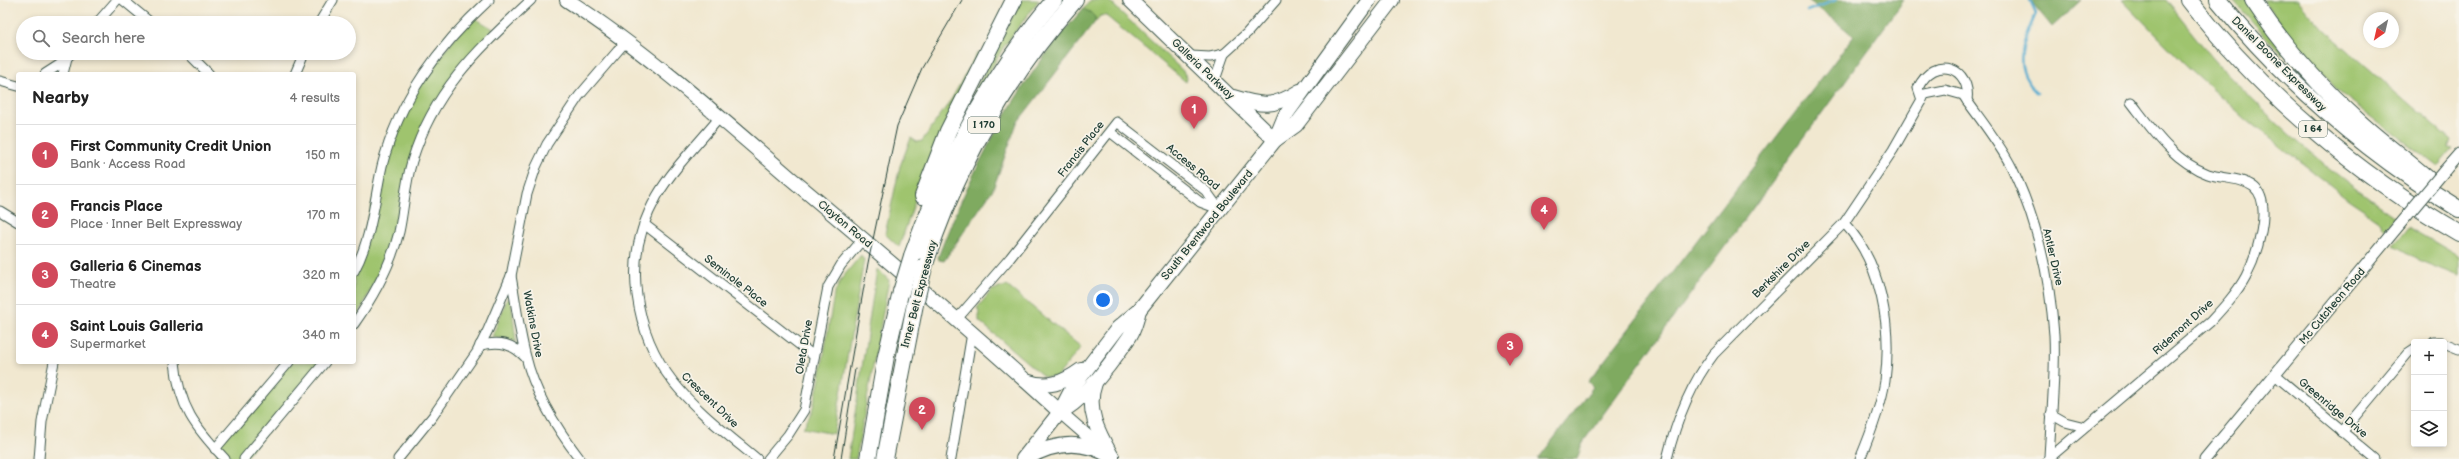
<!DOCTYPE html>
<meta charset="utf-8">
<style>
:root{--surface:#fff;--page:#f6f6f6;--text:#222;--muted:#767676;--line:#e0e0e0;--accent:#d1495b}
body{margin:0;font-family:"Balsamiq Sans",sans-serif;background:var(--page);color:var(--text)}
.controls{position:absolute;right:12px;bottom:12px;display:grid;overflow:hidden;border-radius:4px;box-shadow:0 2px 6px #0003}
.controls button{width:36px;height:36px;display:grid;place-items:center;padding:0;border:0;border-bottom:1px solid var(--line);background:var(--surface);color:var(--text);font:20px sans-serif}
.compass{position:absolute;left:2363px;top:12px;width:36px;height:36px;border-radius:50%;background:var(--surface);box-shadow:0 2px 6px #0003;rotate:214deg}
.you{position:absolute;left:1103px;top:300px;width:14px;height:14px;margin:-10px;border:3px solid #fff;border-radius:50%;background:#1a73e8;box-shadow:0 0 0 6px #1a73e833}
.badge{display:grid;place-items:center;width:26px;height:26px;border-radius:50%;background:var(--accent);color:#fff;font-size:13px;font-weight:700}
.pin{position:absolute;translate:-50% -33px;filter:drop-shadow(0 1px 2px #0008)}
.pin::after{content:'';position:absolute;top:21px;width:14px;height:12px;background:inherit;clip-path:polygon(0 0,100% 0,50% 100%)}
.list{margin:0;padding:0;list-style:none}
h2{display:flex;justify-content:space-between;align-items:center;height:52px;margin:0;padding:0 16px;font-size:17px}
h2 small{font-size:13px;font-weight:400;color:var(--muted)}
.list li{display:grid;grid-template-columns:26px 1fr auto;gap:12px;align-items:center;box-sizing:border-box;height:60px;padding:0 16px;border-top:1px solid var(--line)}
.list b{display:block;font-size:15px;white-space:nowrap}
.list p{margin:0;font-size:13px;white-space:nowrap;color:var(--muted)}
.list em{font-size:13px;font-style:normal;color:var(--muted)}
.icon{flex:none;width:22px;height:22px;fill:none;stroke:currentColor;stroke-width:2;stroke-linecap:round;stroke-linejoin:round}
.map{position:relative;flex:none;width:2459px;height:459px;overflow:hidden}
.search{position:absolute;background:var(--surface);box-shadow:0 2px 6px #0003;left:16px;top:16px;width:340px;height:44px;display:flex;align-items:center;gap:10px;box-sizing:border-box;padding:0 14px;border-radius:22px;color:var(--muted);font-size:15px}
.panel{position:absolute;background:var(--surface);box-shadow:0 2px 6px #0003;left:16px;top:72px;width:340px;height:292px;border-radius:4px}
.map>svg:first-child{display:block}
.green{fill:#9fc46e;stroke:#5f8051}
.forest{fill:#7faa61;stroke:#4f744a}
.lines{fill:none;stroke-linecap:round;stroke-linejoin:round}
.stream{stroke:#53acd0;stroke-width:2.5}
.minor-casing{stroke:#3e574b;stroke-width:11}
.tertiary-casing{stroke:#3e574b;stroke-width:13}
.secondary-casing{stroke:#3e574b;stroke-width:14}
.primary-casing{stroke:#3e574b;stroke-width:16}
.motorway-casing{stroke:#3e574b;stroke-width:18}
.minor{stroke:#fff;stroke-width:9}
.tertiary{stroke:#fff;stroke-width:11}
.secondary{stroke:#fff;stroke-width:12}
.primary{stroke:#fff;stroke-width:14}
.motorway{stroke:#fff;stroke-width:16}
.tram{stroke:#1f3d34;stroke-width:1}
.tertiary-bridge-casing{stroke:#3e574b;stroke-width:13;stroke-linecap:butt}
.motorway-bridge-casing{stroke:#3e574b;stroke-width:18;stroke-linecap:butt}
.tertiary-bridge{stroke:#fff;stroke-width:11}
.motorway-bridge{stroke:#fff;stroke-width:16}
.labels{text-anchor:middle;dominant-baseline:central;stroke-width:3.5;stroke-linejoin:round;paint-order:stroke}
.shield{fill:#f7f3e8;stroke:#60746a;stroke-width:1}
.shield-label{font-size:10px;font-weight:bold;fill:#1f3d34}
.street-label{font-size:11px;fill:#1f3d34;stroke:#f7f3e8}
</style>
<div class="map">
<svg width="2459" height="459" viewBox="0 0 2459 459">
<rect width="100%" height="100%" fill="#f7f3e8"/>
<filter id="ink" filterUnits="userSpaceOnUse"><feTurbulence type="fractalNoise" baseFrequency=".025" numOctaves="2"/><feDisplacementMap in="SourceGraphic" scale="8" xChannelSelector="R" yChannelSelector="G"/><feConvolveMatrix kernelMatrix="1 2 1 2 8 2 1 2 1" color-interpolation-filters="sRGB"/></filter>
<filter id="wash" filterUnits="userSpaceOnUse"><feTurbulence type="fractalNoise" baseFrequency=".012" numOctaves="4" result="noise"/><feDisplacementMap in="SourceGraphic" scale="16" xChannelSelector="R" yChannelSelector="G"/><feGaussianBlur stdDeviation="0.9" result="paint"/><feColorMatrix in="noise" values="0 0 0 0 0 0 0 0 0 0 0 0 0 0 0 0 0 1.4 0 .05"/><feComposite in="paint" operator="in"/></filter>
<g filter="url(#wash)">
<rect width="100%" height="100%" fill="#f1e8d0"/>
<g class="green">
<path d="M1021,0H1039L1003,48L977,94L974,92Z"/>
<path d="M1091,0H1108L1183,71L1187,78L1186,82L1105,15L1100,16L1095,22V17L1090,12L1083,9Z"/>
<path d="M2122,0H2166C2186,25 2205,50 2226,73C2277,127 2334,175 2395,217L2385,230L2378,219L2348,199L2248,121L2186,65Z"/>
<path d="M2233,0H2246L2284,52L2282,55Z"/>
<path d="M2263,0H2298L2320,26L2451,140L2448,148L2453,149L2438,167L2339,92L2281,25Z"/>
<path d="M471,16L497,31L476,51L420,139L398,234L354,324V271L382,167L408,100Z"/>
<path d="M977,53L979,55L928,164L899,247L885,234L900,166L911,138L917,142L922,141L951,100Z"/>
<path d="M2408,227L2459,257V276L2419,260L2394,245Z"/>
<path d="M861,255L864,260L834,434L803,428L812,411L820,378L834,294L842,278Z"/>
<path d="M877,269L889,280L856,459H848Z"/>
<path d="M1007,286L1081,347L1057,377H1044L979,321V311L977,308L992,290Z"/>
<path d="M507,299H511L516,342L492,337Z"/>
<path d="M289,362H325L244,459H213L219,452L215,449Z"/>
</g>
<g class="forest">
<path d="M1808,0H1904L1583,442L1577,459H1538L1593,387L1588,382L1854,36Z"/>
<path d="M2030,0H2081L2052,27Z"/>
<path d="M1083,9L1090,12L1095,17V22L1017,123L993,189L944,261L939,260L938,257C972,168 1018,80 1083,9Z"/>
</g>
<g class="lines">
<g class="stream">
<path d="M2030,0L2036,13C2024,42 2009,67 2038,93"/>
<path d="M1807,11L1836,0"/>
</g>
</g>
</g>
<g filter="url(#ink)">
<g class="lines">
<g class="minor-casing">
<g id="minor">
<path d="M123,0L151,23"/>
<path d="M97,23L117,0"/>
<path d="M319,23L333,0"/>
<path d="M188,53L209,74"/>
<path d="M1191,56L1210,57L1224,54"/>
<path d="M45,74L59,65L72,53"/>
<path d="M63,74L67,58"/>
<path d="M295,74L304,53"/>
<path d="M1215,80L1224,54L1247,33L1276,0"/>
<path d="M0,81L18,86"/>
<path d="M1922,100L1918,88C1935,53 1972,68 1967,101"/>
<path d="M720,117C699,143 674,167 657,196C640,226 632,260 637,295C648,376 698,410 757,459"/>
<path d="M1110,132L1200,202L1219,209"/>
<path d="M0,211L18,222"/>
<path d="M1844,223C1882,263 1892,327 1885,381C1881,407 1870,435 1860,459"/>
<path d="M644,224L814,356"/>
<path d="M354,271C372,238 374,201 382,166C399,99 439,46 489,0"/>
<path d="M511,276C516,303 519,331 526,357C535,395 557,429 580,459"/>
<path d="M957,319L1010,258L1117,122L1206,191L1219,209"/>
<path d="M354,324C373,297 391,265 399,232C404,209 405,184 412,161C434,89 479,49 531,0"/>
<path d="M2434,342H2442"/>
<path d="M2444,343L2459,349"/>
<path d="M480,345C501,341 512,343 526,358"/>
<path d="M175,362C179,407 195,427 225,459"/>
<path d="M2275,375L2375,459"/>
<path d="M2051,414L2065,422L2085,427"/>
<path d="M2342,432L2408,353L2414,349"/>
<path d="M215,449L289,362"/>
<path d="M39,459L42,422L54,362"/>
<path d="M244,459L325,362"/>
<path d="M398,459L433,416L477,352L488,330L511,276L527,194L536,167L547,144L579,96L627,40"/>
<path d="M768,459L788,435L804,410L828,287L841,265L863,239"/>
<path d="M951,459L972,333"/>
<path d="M1667,459C1676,421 1690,385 1714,354L1844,223L1893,150L1925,94L1945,90L1963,95C1979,118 1999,142 2012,168C2037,220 2050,278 2054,335C2056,375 2051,417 2049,457"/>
<path d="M2048,459L2210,322C2223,308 2237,293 2246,276C2256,257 2274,204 2254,187C2241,177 2222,179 2208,174C2173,161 2152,129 2131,102"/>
</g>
</g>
<g class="tertiary-casing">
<g id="tertiary">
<path d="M2445,170L2459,154"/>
<path d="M2205,459L2399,225"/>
</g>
</g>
<g class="secondary-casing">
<path id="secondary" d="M1060,412L1106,452"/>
</g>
<g class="primary-casing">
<g id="primary">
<path d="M567,0C647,52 717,115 789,177C881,254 972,331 1060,412"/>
<path d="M1130,0L1275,140"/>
<path d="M1233,97C1262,106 1273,108 1300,91"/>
<path d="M1275,140L1285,116L1369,0"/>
<path d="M1026,381C1048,389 1063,383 1081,370"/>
<path d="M1095,383C1085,410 1099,434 1112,457"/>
<path d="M1060,412C1083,402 1115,358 1130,336C1135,328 1137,319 1139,310"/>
<path d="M1023,459L1060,412L1073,387L1118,328L1139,310L1275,140L1296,125L1392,0"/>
<path d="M1026,459C1055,441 1084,440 1112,457"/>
</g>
</g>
<g class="motorway-casing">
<g id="motorway">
<path d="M2189,0C2262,94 2357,174 2459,233"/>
<path d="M2218,0C2286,83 2367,153 2459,209"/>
<path d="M2253,0C2282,44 2316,83 2355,118C2378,140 2404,158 2428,179"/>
<path d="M923,196L948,131L1014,0"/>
<path d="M912,256C945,162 990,77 1054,0"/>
<path d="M924,267C956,168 1005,79 1075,0"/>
<path d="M868,459L886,356L901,292"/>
<path d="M885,459L915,304"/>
</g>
</g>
<use href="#minor" class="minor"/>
<use href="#tertiary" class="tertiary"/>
<use href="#secondary" class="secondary"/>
<use href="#primary" class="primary"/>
<use href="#motorway" class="motorway"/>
<g class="tram">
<path d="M834,459L868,263L897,126L922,68L962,0"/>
<path d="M841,459L855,369"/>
</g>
<g class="tertiary-bridge-casing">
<path id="tertiary-bridge" d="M2399,225L2445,170"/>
</g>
<g class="motorway-bridge-casing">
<g id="motorway-bridge">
<path d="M901,292L912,256"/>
<path d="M915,304L924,267"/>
</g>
</g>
<use href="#tertiary-bridge" class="tertiary-bridge"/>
<use href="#motorway-bridge" class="motorway-bridge"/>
</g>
</g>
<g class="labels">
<g class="shield">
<rect x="968" y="117" width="32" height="16" rx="3"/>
<rect x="2299" y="121" width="28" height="16" rx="3"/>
</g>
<g class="shield-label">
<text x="984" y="125">I 170</text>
<text x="2313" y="129">I 64</text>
</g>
<g class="street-label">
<text transform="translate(2279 64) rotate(45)">Daniel Boone Expressway</text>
<text transform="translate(1203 69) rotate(44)">Galleria Parkway</text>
<text transform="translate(1081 149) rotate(-52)">Francis Place</text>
<text transform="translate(1193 167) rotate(40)">Access Road</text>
<text transform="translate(845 224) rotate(40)">Clayton Road</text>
<text transform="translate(1207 225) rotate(-51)">South Brentwood Boulevard</text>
<text transform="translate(2053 257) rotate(77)">Antler Drive</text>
<text transform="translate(1781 269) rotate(-45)">Berkshire Drive</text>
<text transform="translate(736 281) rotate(38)">Seminole Place</text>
<text transform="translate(919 294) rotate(-75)">Inner Belt Expressway</text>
<text transform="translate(2332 306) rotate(-50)">Mc Cutcheon Road</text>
<text transform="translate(533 324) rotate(79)">Watkins Drive</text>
<text transform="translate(2183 327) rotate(-42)">Ridemont Drive</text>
<text transform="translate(804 347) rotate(-80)">Oleta Drive</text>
<text transform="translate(710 400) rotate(44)">Crescent Drive</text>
<text transform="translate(2333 408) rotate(40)">Greenridge Drive</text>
</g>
</g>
</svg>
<div class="controls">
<button>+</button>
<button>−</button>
<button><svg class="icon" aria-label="layers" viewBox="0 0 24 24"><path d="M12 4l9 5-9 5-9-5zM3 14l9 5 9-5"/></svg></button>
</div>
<svg class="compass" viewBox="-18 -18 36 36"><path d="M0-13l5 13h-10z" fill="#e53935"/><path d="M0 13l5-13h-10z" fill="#767676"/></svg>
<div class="you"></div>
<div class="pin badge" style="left:1194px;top:129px">1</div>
<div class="pin badge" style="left:922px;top:430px">2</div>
<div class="pin badge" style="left:1510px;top:366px">3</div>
<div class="pin badge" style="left:1544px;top:230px">4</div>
<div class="search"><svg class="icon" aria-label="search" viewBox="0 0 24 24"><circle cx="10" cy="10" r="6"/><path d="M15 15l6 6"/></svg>Search here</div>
<section class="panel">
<h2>Nearby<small>4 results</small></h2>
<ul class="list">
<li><span class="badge">1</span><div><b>First Community Credit Union</b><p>Bank · Access Road</p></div><em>150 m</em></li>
<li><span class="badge">2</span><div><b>Francis Place</b><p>Place · Inner Belt Expressway</p></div><em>170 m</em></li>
<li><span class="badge">3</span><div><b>Galleria 6 Cinemas</b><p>Theatre</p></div><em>320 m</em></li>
<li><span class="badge">4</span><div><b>Saint Louis Galleria</b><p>Supermarket</p></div><em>340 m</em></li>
</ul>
</section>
</div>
